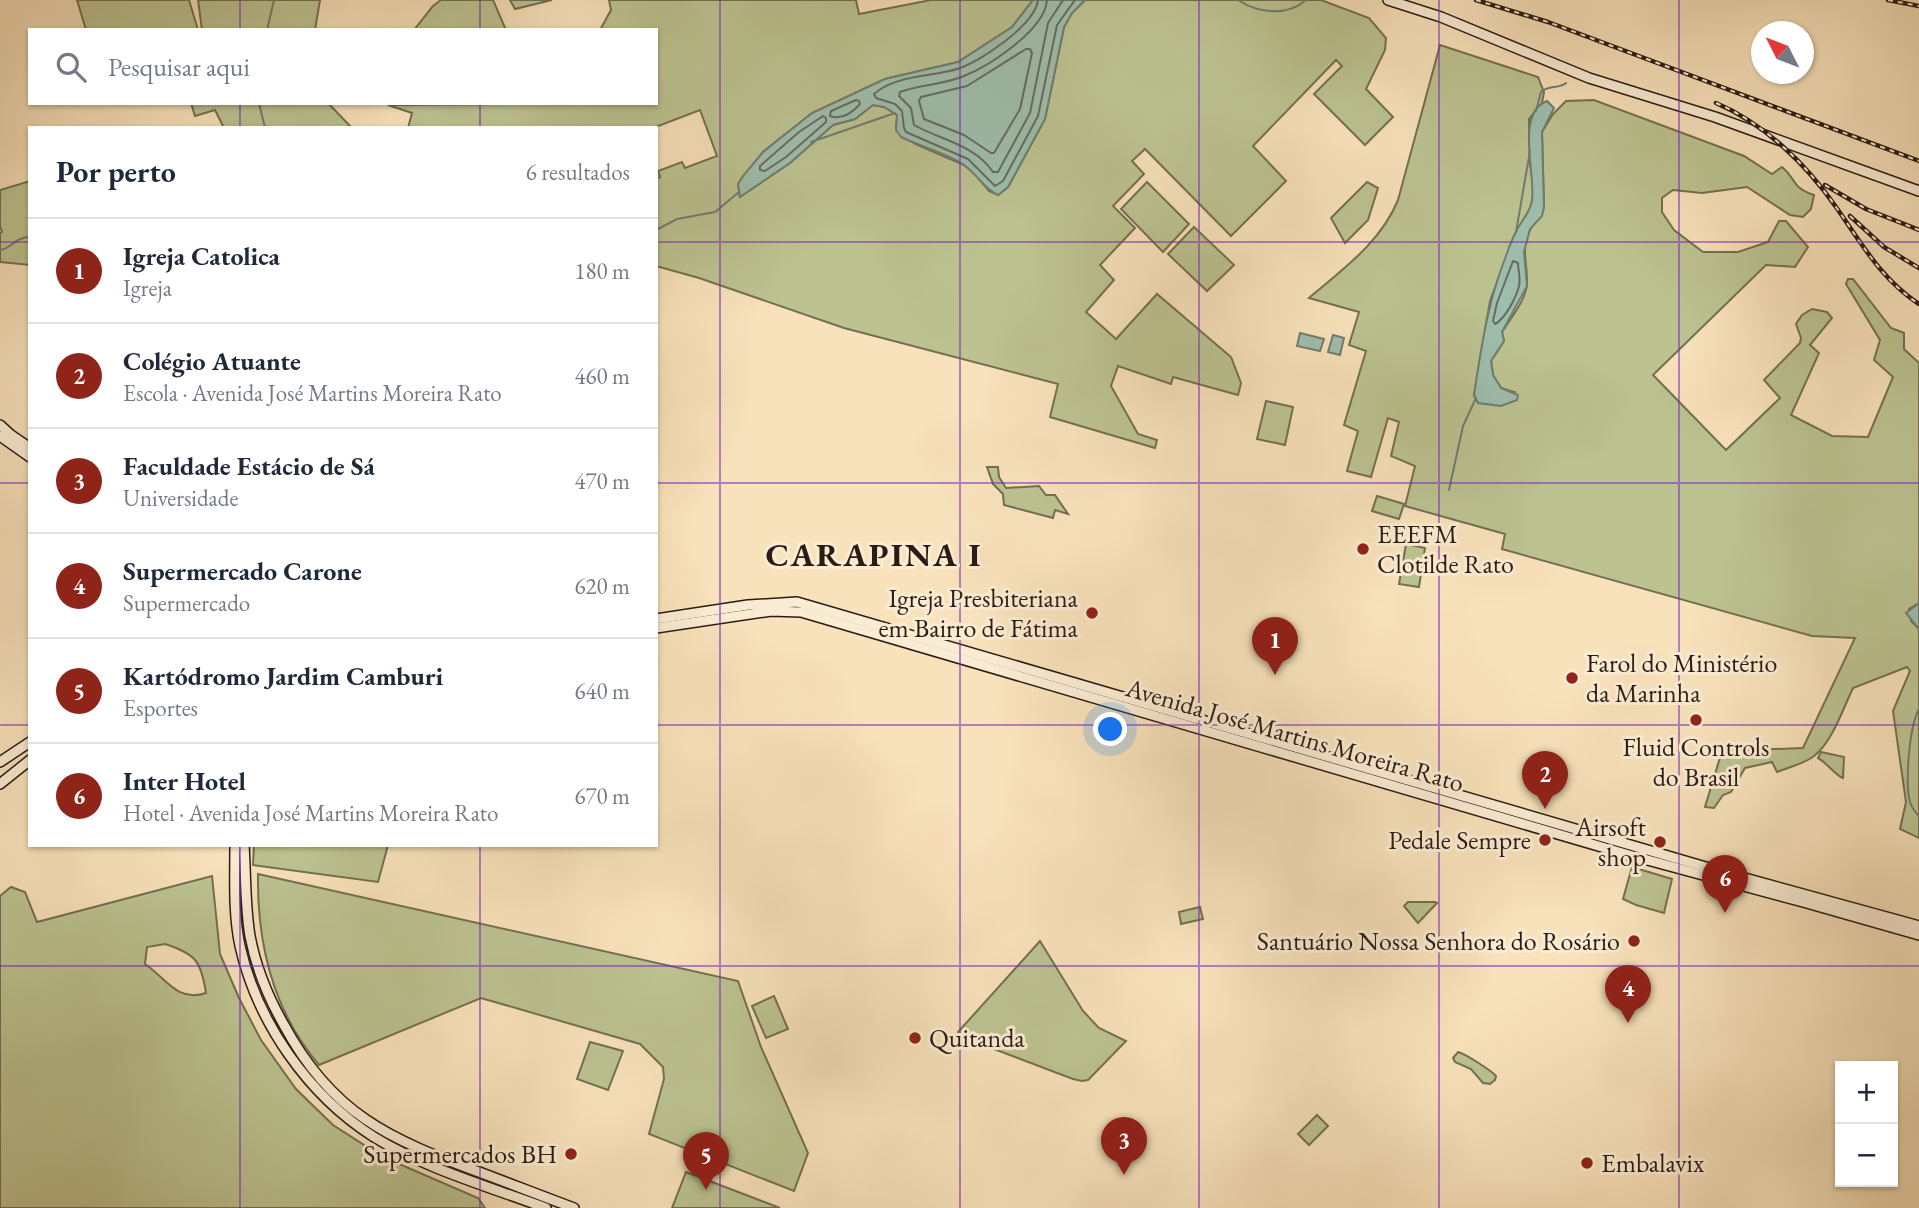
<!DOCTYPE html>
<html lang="pt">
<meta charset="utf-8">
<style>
:root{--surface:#fff;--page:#f6f6f7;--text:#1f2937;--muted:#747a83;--line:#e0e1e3;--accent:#8f2418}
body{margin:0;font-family:"EB Garamond",serif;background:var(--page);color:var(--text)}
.controls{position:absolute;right:21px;bottom:21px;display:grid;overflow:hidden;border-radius:0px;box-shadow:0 2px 5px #0004}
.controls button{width:63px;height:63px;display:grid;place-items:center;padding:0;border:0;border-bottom:2px solid var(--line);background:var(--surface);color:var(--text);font:35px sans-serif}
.compass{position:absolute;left:1751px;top:21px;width:63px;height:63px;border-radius:50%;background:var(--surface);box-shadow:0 2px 5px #0004;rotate:312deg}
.you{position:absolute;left:1111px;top:730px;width:24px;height:24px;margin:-18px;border:5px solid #fff;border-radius:50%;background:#1a73e8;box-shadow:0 0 0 10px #1a73e833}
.badge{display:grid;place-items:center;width:46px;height:46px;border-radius:50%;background:var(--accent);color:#fff;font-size:23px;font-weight:700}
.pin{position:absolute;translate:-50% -58px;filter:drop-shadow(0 2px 4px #0008)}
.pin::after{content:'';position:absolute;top:37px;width:24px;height:21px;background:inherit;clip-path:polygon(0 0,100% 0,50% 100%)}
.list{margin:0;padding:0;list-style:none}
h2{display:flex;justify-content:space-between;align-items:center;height:91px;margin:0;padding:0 28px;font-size:30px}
h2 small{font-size:23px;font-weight:400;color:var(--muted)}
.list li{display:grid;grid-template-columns:46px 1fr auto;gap:21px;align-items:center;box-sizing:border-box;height:105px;padding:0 28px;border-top:2px solid var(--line)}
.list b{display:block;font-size:26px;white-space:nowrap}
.list p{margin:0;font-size:23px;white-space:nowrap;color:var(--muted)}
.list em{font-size:23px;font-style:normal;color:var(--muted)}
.icon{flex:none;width:38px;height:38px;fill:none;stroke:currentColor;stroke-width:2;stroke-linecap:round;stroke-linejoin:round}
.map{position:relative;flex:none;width:1919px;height:1208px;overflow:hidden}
.search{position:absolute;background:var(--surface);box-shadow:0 2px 5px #0004;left:28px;top:28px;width:630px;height:77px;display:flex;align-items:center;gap:18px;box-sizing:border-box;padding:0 24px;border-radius:0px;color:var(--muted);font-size:26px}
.panel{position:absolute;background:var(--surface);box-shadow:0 2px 5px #0004;left:28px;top:126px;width:630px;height:721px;border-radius:0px}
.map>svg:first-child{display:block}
.green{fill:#bcc391;stroke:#746f52;stroke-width:2;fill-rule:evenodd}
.water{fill:#9ebead;stroke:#707d6f;stroke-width:2}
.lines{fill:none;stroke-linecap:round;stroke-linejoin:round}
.shore{stroke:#656c60;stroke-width:2}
.stream{stroke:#707d6f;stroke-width:2}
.secondary-casing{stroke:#2c1b13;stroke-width:12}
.secondary{stroke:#faecd3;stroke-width:9}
.rail-casing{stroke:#2c1b13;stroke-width:4.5}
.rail{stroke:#faecd3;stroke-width:2;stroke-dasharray:5;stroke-linecap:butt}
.grid{fill:none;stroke:#7b2cbf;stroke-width:2;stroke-opacity:0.55}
.poi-dot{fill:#8f2418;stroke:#faecd3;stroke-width:2.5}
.labels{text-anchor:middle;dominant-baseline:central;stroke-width:6;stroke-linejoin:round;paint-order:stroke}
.poi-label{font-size:26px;fill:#2c1b13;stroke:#faecd3;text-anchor:end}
.street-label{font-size:26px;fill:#2c1b13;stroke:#faecd3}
.district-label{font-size:33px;font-weight:bold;letter-spacing:2px;fill:#2c1b13;stroke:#faecd3}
</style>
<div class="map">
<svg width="1919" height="1208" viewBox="0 0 1919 1208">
<rect width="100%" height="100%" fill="#f8e2bb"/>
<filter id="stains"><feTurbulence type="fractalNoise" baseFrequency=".00286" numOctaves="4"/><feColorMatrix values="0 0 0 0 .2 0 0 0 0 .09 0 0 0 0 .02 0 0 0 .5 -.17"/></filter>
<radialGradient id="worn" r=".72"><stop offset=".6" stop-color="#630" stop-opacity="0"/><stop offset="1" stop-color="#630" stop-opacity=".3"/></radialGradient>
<g class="green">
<path d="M77,0H189L198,30H86Z"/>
<path d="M198,0H320L315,30H202Z"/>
<path d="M441,0H493L506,30H414L433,6Z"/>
<path d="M510,0H552L515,9Z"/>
<path d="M609,0H856L859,14L931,0H1033L1012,27L958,62L885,79L812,113L763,152L738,184L740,196L790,163L833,125L855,119L873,105L884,107L897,115L896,130L915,144L964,165L976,175L989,191L998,195L1008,187L1045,119L1064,27L1072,13L1085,0H1321L1369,18L1386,38L1385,50L1366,89L1393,117L1365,145L1314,94L1342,66L1336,60L1253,146L1286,181L1231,236L1145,149L1132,161L1144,174L1113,206L1135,228L1100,265L1114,280L1086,312L1116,339L1157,294L1231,357L1241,383L1238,395L1173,377L1171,384L1118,366L1111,386L1138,434L1157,440L1155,448L1050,417L1058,384L844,328L699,278L656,266V179L660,177L658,171L682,162L685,168L717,156L700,110L653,128H408L412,113L388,105L656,103V30H600L611,10Z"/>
<path d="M1440,45L1538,77L1544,92L1542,103L1529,119L1530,164L1534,188L1531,207L1515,234L1490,301L1474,395L1478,403L1514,392L1501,388L1493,375L1491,361L1504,341L1502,332C1510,319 1526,300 1527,284C1528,265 1520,247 1530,230C1534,221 1541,218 1544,207L1542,132L1553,114L1566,101L1594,100L1744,156L1772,174L1782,167C1798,180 1790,187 1814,195L1811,209L1803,217L1790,215L1747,187L1702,193L1673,190L1662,198V212L1674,230L1703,252H1738L1768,242L1779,221H1786L1808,247L1795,267L1766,265L1653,375L1726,450L1780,398L1764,380L1800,343L1801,338L1796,324L1802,315L1812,309L1827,312L1832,318L1810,345L1819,353L1791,415L1832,436L1868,437L1893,377L1874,360L1880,340L1846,284L1848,279H1853L1891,328L1904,333V349L1919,363V603L1909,609L1911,621L1919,629V838L1900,829L1906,802L1893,711L1910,671L1907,667L1853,688C1843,709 1832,742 1814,756C1804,764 1789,767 1777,772L1772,762L1745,768L1731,792L1723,795L1714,808L1705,807L1722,751L1803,748L1855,638L1812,636L1502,549L1505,534L1405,506L1415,466L1391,456L1399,422L1388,418L1371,477L1347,471L1358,431L1344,425L1366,351L1349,345L1359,312L1309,298C1343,269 1381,242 1398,200Z"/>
<path d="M191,103H328L352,128H224L215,110L195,116Z"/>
<path d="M30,181V265L0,262V233L2,232L0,226V190Z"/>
<path d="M1147,182L1189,224L1163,252L1121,209Z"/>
<path d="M1367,182L1378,188L1368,220L1345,243L1331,218Z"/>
<path d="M1194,227L1234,265L1207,291L1168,254Z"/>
<path d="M1266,401L1293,407L1285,445L1257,439Z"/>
<path d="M987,467H998L999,477L1006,488L1039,486L1046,495H1055L1068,514L1055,510L1053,518L1004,505L1003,494L993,484Z"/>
<path d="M1377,496L1404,504L1399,519L1372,511Z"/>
<path d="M1406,544L1425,548L1419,587L1399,584Z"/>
<path d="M1821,752L1844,757L1843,778C1836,776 1826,762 1818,758Z"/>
<path d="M254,845H388L378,882L253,865Z"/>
<path d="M1632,867L1672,879L1664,913L1636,905L1623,899Z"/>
<path d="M258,874L738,981L761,1047L808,1153L794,1191L649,1134L664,1079L663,1067L640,1044L481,998L319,1065C273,1011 257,943 258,874Z"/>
<path d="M212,876L220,954L239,998L261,1040L296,1089L333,1125L383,1157L478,1198L485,1208H0V896L11,887L25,892L37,922ZM165,944C196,954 201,961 206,993C177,1003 165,977 145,964L147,947Z"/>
<path d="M1408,902H1435L1437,903L1418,923L1404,906Z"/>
<path d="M1200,907L1203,919L1181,924L1179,912Z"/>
<path d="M1040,941L1083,1011L1099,1028L1126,1041L1088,1080L1082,1081L1073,1079L962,1037L958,1032Z"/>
<path d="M774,996L788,1029L766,1038L752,1006Z"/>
<path d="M590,1042L623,1051L608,1090L577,1079Z"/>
<path d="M1458,1052C1464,1053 1492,1071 1496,1076L1495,1080L1490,1084L1483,1083L1471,1069L1455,1062L1453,1058Z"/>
<path d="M1317,1115L1328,1126L1309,1145L1298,1134Z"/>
<path d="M686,1172L780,1208H672Z"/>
</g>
<g class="water">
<path d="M1033,0H1085L1072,13L1064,27L1045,119L1008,187L998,195C983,188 977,174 964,165C945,152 921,147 901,137L896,130L897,115L884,107L873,105L855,119L833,125L790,163L740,197L738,184L743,176L763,152L812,113L885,79L958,62L1012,27Z"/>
<path d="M1547,101L1554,108L1542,132L1544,207L1542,216L1530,229L1524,252L1527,286L1502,332L1504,341L1491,361L1493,375L1501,388L1518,395L1517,400L1501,406L1478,403L1474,395C1481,349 1487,307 1503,264C1507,254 1510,243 1515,234C1520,222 1530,213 1532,201C1536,175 1515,113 1547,101Z"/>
<path d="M1300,333L1324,339L1320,351L1297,346Z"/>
<path d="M1333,335L1344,338L1340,355L1328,352Z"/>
<path d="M1919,603V629L1906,613Z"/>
</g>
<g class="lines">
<g class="shore">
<path d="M1038,0C1035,25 980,62 957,69C932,77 895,75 874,94L876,98L895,104L902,111L904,128L906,132L968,159L995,186L1003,181L1038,116L1057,25L1075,0"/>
<path d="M1047,0C1045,30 989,66 964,76C944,85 920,84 900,92L899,96L911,108L914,125C941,140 975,145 993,172H998L1030,113L1048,23L1063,0"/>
<path d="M1026,49H1030L1032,53L1020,109L994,153H991L964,135L924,119L919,101L921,97L967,86Z"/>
<path d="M856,100L859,101L860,104C852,113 841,120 830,116L831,111Z"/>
<path d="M823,116L826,118V122L786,157L765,171L760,170V166L799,132Z"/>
<path d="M1513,261L1518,263C1518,270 1521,279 1519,286C1516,298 1505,319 1495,324L1493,321L1497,303Z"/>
</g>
<g class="stream">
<path d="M1238,0C1257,13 1287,17 1306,0"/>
<path d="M267,30L274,0"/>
<path d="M259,103L265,128"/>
<path d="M1536,111L1541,92C1548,85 1559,89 1566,83"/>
<path d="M811,142L895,113"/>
<path d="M656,230L677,219L715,212L739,192"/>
<path d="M1516,232L1530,151"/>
<path d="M0,250C13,248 13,238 30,237"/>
<path d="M1449,490L1463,426L1476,398"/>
<path d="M1919,709C1909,727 1905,783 1910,802C1912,808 1915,812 1919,816"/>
</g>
<g class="secondary-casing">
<g id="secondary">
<path d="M1388,0L1441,17L1589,78L1715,117L1919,191"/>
<path d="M0,425L11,435L30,448"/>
<path d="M0,436L30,457"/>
<path d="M656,619L748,605L797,602L1723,872L1919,926"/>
<path d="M656,628L771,611L801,612L1629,855L1803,902L1919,935"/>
<path d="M0,762L30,742"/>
<path d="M0,784L30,760"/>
<path d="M235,845C235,878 233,913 240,946C257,1022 308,1095 374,1137C424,1168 490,1187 546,1208"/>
<path d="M244,845C246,876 245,906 250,936C256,968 268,997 284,1025C332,1114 389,1139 479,1172C511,1184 542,1196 574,1208"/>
</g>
</g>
<use href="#secondary" class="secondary"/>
<g class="rail-casing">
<g id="rail">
<path d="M1476,0L1548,22L1919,161"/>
<path d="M1888,0L1919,6"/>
<path d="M1716,103C1765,124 1806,164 1836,207C1862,244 1881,279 1919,304"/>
<path d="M1825,185L1866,209L1919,230"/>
<path d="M1850,216L1884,247L1919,268"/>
</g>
</g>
<use href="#rail" class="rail"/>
</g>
<path class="grid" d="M240,0V30M480,0V30M720,0V1208M960,0V1208M1199,0V1208M1439,0V1208M1679,0V1208M240,103V128M480,103V128M0,242H30M656,242H1919M0,483H30M656,483H1919M0,725H30M656,725H1919M240,845V1208M480,845V1208M0,966H1919"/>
<g class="poi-dot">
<circle cx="1363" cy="549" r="7"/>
<circle cx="1092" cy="613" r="7"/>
<circle cx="1572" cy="678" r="7"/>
<circle cx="1696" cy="720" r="7"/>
<circle cx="1545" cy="840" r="7"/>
<circle cx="1660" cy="842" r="7"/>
<circle cx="1634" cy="941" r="7"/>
<circle cx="915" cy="1038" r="7"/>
<circle cx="571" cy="1154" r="7"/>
<circle cx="1587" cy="1163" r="7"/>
</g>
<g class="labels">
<g class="poi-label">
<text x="1377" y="534" text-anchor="start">EEEFM<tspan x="1377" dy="30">Clotilde Rato</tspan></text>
<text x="1078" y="598">Igreja Presbiteriana<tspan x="1078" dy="30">em Bairro de Fátima</tspan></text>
<text x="1586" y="663" text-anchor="start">Farol do Ministério<tspan x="1586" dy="30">da Marinha</tspan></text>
<text x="1696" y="747" text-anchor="middle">Fluid Controls<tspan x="1696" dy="30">do Brasil</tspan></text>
<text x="1646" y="827">Airsoft<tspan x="1646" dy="30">shop</tspan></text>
<text x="1531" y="840">Pedale Sempre</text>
<text x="1620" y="941">Santuário Nossa Senhora do Rosário</text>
<text x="929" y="1038" text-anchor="start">Quitanda</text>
<text x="557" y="1154">Supermercados BH</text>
<text x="1601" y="1163" text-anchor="start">Embalavix</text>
</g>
<g class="street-label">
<text transform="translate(1295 735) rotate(16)">Avenida José Martins Moreira Rato</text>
</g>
<g class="district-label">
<text x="874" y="554">CARAPINA I</text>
</g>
</g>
<rect width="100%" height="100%" filter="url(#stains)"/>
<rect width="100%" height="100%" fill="url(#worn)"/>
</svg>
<div class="controls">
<button>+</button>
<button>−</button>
</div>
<svg class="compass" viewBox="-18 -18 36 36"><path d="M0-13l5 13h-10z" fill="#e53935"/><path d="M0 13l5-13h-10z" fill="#747a83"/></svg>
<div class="you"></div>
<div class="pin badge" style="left:1275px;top:675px">1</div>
<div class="pin badge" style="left:1545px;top:809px">2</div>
<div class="pin badge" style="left:1124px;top:1175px">3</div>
<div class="pin badge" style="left:1628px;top:1023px">4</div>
<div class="pin badge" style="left:706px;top:1190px">5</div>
<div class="pin badge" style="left:1725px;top:913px">6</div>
<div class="search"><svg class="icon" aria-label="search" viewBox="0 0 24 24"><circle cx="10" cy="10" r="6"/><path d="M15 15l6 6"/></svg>Pesquisar aqui</div>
<section class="panel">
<h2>Por perto<small>6 resultados</small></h2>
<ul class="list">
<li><span class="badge">1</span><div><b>Igreja Catolica</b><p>Igreja</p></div><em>180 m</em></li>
<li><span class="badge">2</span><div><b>Colégio Atuante</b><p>Escola · Avenida José Martins Moreira Rato</p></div><em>460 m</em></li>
<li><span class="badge">3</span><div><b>Faculdade Estácio de Sá</b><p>Universidade</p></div><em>470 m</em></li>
<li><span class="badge">4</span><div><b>Supermercado Carone</b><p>Supermercado</p></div><em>620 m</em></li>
<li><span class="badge">5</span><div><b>Kartódromo Jardim Camburi</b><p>Esportes</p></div><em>640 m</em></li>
<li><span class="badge">6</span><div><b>Inter Hotel</b><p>Hotel · Avenida José Martins Moreira Rato</p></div><em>670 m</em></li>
</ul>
</section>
</div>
